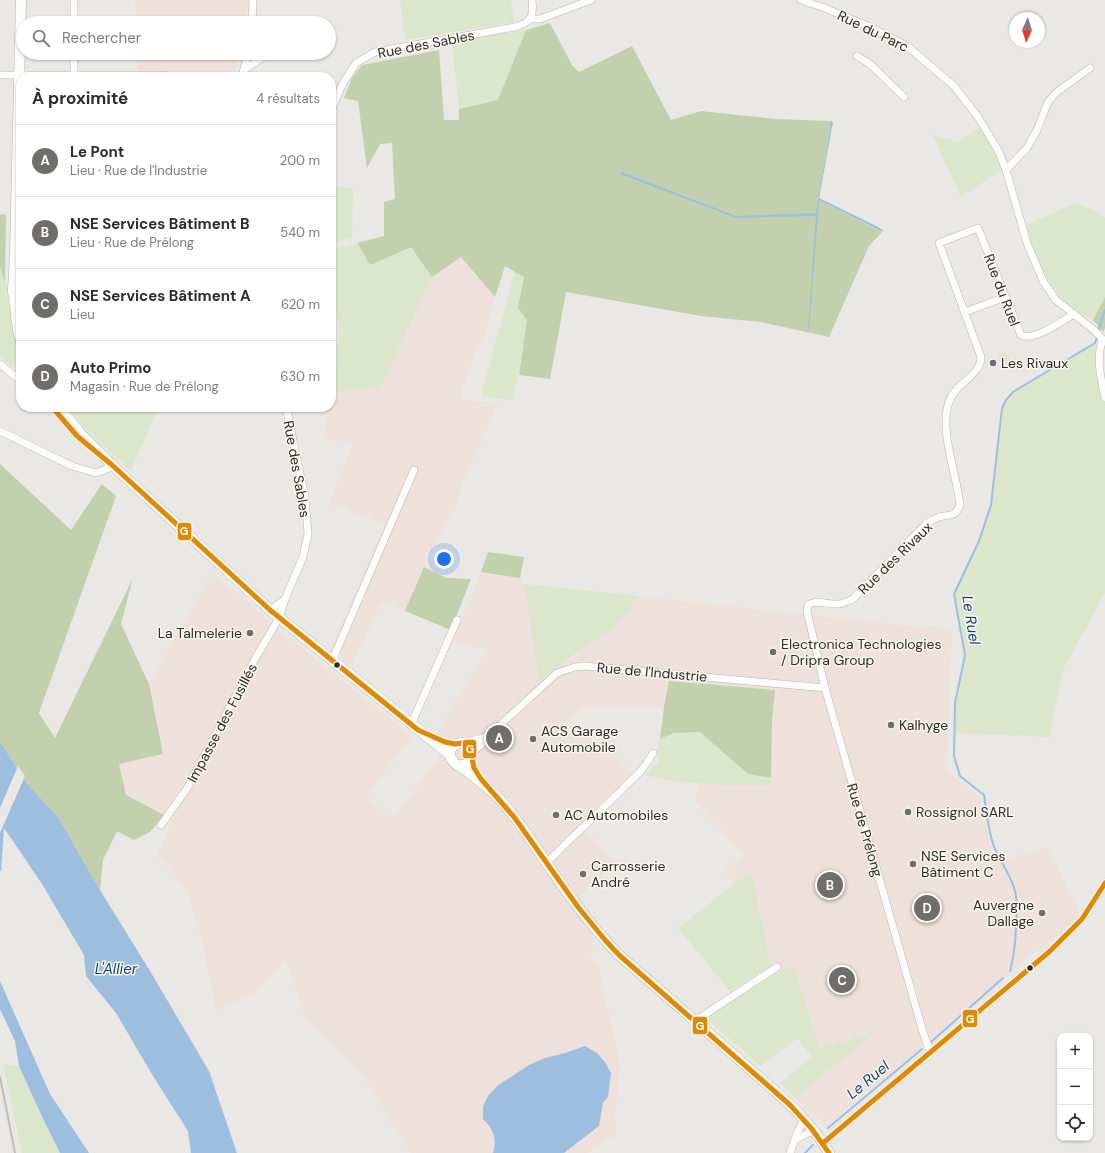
<!DOCTYPE html>
<html lang="fr">
<meta charset="utf-8">
<style>
:root{--surface:#fff;--page:#f7f7f7;--text:#2b2b33;--muted:#7c7c81;--line:#e1e1e2;--accent:#6f6e6b}
body{margin:0;font-family:"DM Sans",sans-serif;background:var(--page);color:var(--text)}
.controls{position:absolute;right:12px;bottom:12px;display:grid;overflow:hidden;border-radius:8px;box-shadow:0 1px 3px #0004}
.controls button{width:36px;height:36px;display:grid;place-items:center;padding:0;border:0;border-bottom:1px solid var(--line);background:var(--surface);color:var(--text);font:20px sans-serif}
.compass{position:absolute;left:1009px;top:12px;width:36px;height:36px;border-radius:50%;background:var(--surface);box-shadow:0 1px 3px #0004;rotate:184deg}
.you{position:absolute;left:444px;top:559px;width:14px;height:14px;margin:-10px;border:3px solid #fff;border-radius:50%;background:#1a73e8;box-shadow:0 0 0 6px #1a73e833}
.badge{display:grid;place-items:center;width:26px;height:26px;border-radius:50%;background:var(--accent);color:#fff;font-size:13px;font-weight:700}
.pin{position:absolute;translate:-50% -50%;border:2px solid #fff;box-shadow:0 1px 4px #0006}
.list{margin:0;padding:0;list-style:none}
h2{display:flex;justify-content:space-between;align-items:center;height:52px;margin:0;padding:0 16px;font-size:17px}
h2 small{font-size:13px;font-weight:400;color:var(--muted)}
.list li{display:grid;grid-template-columns:26px 1fr auto;gap:12px;align-items:center;box-sizing:border-box;height:72px;padding:0 16px;border-top:1px solid var(--line)}
.list b{display:block;font-size:15px;white-space:nowrap}
.list p{margin:0;font-size:13px;white-space:nowrap;color:var(--muted)}
.list em{font-size:13px;font-style:normal;color:var(--muted)}
.icon{flex:none;width:22px;height:22px;fill:none;stroke:currentColor;stroke-width:2;stroke-linecap:round;stroke-linejoin:round}
.map{position:relative;flex:none;width:1105px;height:1153px;overflow:hidden}
.search{position:absolute;background:var(--surface);box-shadow:0 1px 3px #0004;left:16px;top:16px;width:320px;height:44px;display:flex;align-items:center;gap:10px;box-sizing:border-box;padding:0 14px;border-radius:22px;color:var(--muted);font-size:15px}
.panel{position:absolute;background:var(--surface);box-shadow:0 1px 3px #0004;left:16px;top:72px;width:320px;height:340px;border-radius:16px}
.map>svg:first-child{display:block}
.industrial{fill:#eee0da}
.green{fill:#dbe6cb}
.forest{fill:#c2d0ad}
.water{fill:#9ebee0}
.pier{fill:#eae8e5}
.lines{fill:none;stroke-linecap:round;stroke-linejoin:round}
.stream{stroke:#9ebee0;stroke-width:2}
.minor-casing{stroke:#b7b6b4;stroke-width:8}
.secondary-casing{stroke:#b7b6b4;stroke-width:11}
.minor{stroke:#fcfcfb;stroke-width:7}
.secondary{stroke:#fcfcfb;stroke-width:10}
.rail{stroke:#bebebd;stroke-width:2}
.bus-1-casing{stroke:#faf6ef;stroke-width:8}
.bus-1{stroke:#de8a04;stroke-width:5}
.poi-dot{fill:#6f6e6b;stroke:#faf6ef;stroke-width:1.5}
.bus-dot{fill:#2d2c29;stroke:#faf6ef;stroke-width:1.5}
.labels{text-anchor:middle;dominant-baseline:central;stroke-width:3;stroke-linejoin:round;paint-order:stroke}
.street-label{font-size:14px;fill:#2d2c29;stroke:#faf6ef}
.poi-label{font-size:14px;fill:#2d2c29;stroke:#faf6ef;text-anchor:start}
.water-label{font-size:15px;font-style:italic;fill:#124472;stroke:#faf6ef}
.line-badge{stroke:#faf6ef;stroke-width:1.5}
.badge-label{font-size:11px;text-anchor:middle;font-weight:bold;fill:#fff}
</style>
<div class="map">
<svg width="1105" height="1153" viewBox="0 0 1105 1153">
<rect width="100%" height="100%" fill="#eae8e5"/>
<g class="industrial">
<path d="M135,0H248L245,23H136Z"/>
<path d="M138,53H238L234,73L138,71Z"/>
<path d="M461,257L495,297L482,342L479,341L461,393L462,399L498,404L462,483L456,506L427,560L405,611L382,601L351,666L331,649L385,524L329,503L353,443L324,438L329,407H331V393L381,385L432,277Z"/>
<path d="M481,572L520,578L524,584L539,681L611,630L639,596L883,623L952,629L947,770L979,797L994,863L1047,847L1080,912L1071,922L1048,943L1035,952L827,1126L795,1098L872,1035L819,1048L795,969L787,967L774,975L751,871L735,884L724,870L744,855L696,802L698,784L770,785L772,721L775,690L669,681L664,707H583L553,735L579,731L589,739L602,741L632,774L580,825L616,863L581,895L594,942L590,956L598,965L620,1065L615,1117L616,1135L587,1153H410L364,1076L305,1018L286,960L253,994L216,1010L203,945L187,889L157,855L173,819L126,795L119,763L163,754L149,684L212,574L229,586L280,631L412,736L366,797L392,819L439,758L436,734L487,650L452,643Z"/>
</g>
<g class="green">
<path d="M400,0H511L514,22L405,40Z"/>
<path d="M526,30L498,100L459,109L452,42Z"/>
<path d="M981,127L997,159L1001,170L961,197L933,135L958,142Z"/>
<path d="M331,186L353,189L352,238L331,243Z"/>
<path d="M1074,203L1093,210L1105,218V297L1093,320C1085,315 1076,310 1069,305C1045,285 1036,254 1025,226Z"/>
<path d="M357,243L370,265L411,247L432,277L381,385L331,393L334,372L337,360L336,354L340,329L332,292L334,249Z"/>
<path d="M0,267L5,283L21,282V359L12,366L0,356Z"/>
<path d="M515,271L524,277L518,308L528,320L513,400L481,396Z"/>
<path d="M1095,343L1100,348V376L1105,402V593L1064,667L1049,737L954,733L955,703L965,655L954,594L979,541L991,505L1002,408L1006,400L1013,392Z"/>
<path d="M1005,352L1010,360L1003,364L998,356Z"/>
<path d="M67,407H158L131,471L85,428Z"/>
<path d="M524,584L639,596L611,630L575,654L539,681Z"/>
<path d="M700,732L748,774L771,778L770,785C728,785 686,786 645,775L652,767L659,765L657,750L660,739L674,733Z"/>
<path d="M751,871L771,965L730,991L678,928Z"/>
<path d="M787,967L795,968L819,1048L873,1034L795,1098L780,1083L812,1057L798,1038L761,1066L709,1021V1015Z"/>
<path d="M3,1064L19,1066L45,1123L60,1153H22Z"/>
</g>
<g class="forest">
<path d="M550,23L572,65L579,72L632,46L671,120L701,111L776,119L831,121V125L819,200L882,232L869,246L829,337L761,322L701,316L566,292L550,379L519,375L527,320L518,308L524,277L505,266L495,297L461,257L432,277L411,247L370,265L357,243L384,236V202L395,199L392,143L380,144L367,168L358,101L344,98L352,78L362,65L439,50L444,120H459V109L498,100L526,30Z"/>
<path d="M0,214L6,215L5,283L0,267Z"/>
<path d="M1105,297V328L1103,332L1093,320Z"/>
<path d="M0,464L71,530L102,484L116,496L39,713L55,738L133,578L121,624L149,684L163,754L119,764L126,795L164,815L150,832L134,840L117,831L103,860L100,890L58,817L29,786L0,742Z"/>
<path d="M488,552L524,557L520,578L481,572Z"/>
<path d="M424,567L446,578L471,579L451,630L405,611Z"/>
<path d="M669,681L775,690L772,721L771,778L748,774L700,732L674,733L660,739L664,707Z"/>
</g>
<g class="water">
<path d="M831,121L833,122L819,198L876,226L883,230L882,232L877,229L819,200L809,330H808L816,216L736,218L620,174L622,172L736,216L816,213L831,125H829Z"/>
<path d="M0,742L29,786L58,817L100,890L150,971L209,1071L237,1153H191L188,1131L153,1076L116,1013L86,976L84,955L42,884L4,828L1,871L0,870Z"/>
<path d="M0,981L50,1094L89,1153H60L45,1123L19,1066L15,1041L0,1009Z"/>
<path d="M585,1046L597,1053L605,1062L611,1073L608,1097L603,1103L599,1126L564,1153H493C497,1138 494,1130 483,1119V1106L488,1096L497,1086L529,1065L545,1058L565,1053Z"/>
</g>
<path class="pier" d="M18,766L25,776L0,833V808Z"/>
<g class="lines">
<g class="stream">
<path d="M1098,331L1105,310"/>
<path d="M1010,971C1015,955 1019,906 1015,891C1012,878 1001,862 995,849C988,833 987,813 984,795L960,776L954,756L955,703L965,655L954,594L979,541L991,505L1002,408L1006,400L1013,392L1095,343L1097,337"/>
<path d="M931,1042L1003,978"/>
<path d="M828,1128L922,1049"/>
<path d="M805,1153L813,1145"/>
</g>
<g class="minor-casing">
<g id="minor">
<path d="M801,0L822,7L870,27L907,46L954,86L978,117L999,152L1006,170L1027,243L1043,281L1056,300L1095,331L1105,342"/>
<path d="M530,19H540L591,0"/>
<path d="M74,23V0"/>
<path d="M252,23L253,0"/>
<path d="M857,56L870,64L904,97"/>
<path d="M244,70L269,53"/>
<path d="M0,75H162L176,77"/>
<path d="M74,75V53"/>
<path d="M242,77L248,53"/>
<path d="M331,111L342,85L356,63L375,52L515,27C531,22 534,17 532,0"/>
<path d="M1006,170L1027,148L1037,130L1048,102L1057,92L1090,68"/>
<path d="M965,312L1005,297"/>
<path d="M1102,341C1096,359 1101,379 1105,398"/>
<path d="M0,364L18,379L21,380"/>
<path d="M0,431L72,466L96,473L109,468L112,465"/>
<path d="M270,610L285,599"/>
<path d="M332,661L414,470"/>
<path d="M411,725L457,620"/>
<path d="M464,743L483,738L500,725L557,673L575,667L584,666L825,688"/>
<path d="M472,753L490,737"/>
<path d="M161,825L188,787L255,659L279,618L285,599L303,557L308,534L305,497L286,407"/>
<path d="M546,863L640,772L648,761L653,753"/>
<path d="M695,1021L777,967"/>
<path d="M930,1052L923,1032L825,688L807,611L808,605C817,599 827,605 838,604C843,604 848,601 853,599L927,523C930,521 934,519 939,517C950,514 955,518 960,505C957,475 940,434 948,405C954,382 981,377 981,357L939,243L978,228L1021,335C1033,342 1062,321 1074,314"/>
<path d="M795,1140L808,1133L814,1132"/>
<path d="M823,1143L1049,952L1082,919L1105,883"/>
<path d="M790,1153L798,1131L804,1120"/>
</g>
</g>
<g class="secondary-casing">
<g id="secondary">
<path d="M21,341L18,330L13,291L15,252L21,0"/>
<path d="M59,407L80,433L112,465L270,610L450,755"/>
<path d="M457,765C474,767 477,748 462,743C453,743 445,753 453,761C456,766 463,768 468,772C477,779 487,787 496,795C511,810 523,829 535,846C561,884 587,922 619,955C661,991 702,1027 743,1063C773,1090 809,1117 829,1153"/>
</g>
</g>
<use href="#minor" class="minor"/>
<use href="#secondary" class="secondary"/>
<path class="rail" d="M0,1077L15,1153"/>
<g class="bus-1-casing">
<g id="bus-1">
<path d="M52,407L77,436L112,465L270,610L418,730L445,742L455,744L462,743L469,747L471,753L474,768L481,779L514,817L578,907L605,940L619,955L790,1105L811,1128L829,1153"/>
<path d="M823,1143L1049,952L1082,919L1105,883"/>
</g>
</g>
<use href="#bus-1" class="bus-1"/>
</g>
<g class="poi-dot">
<circle cx="993" cy="363" r="4"/>
<circle cx="250" cy="633" r="4"/>
<circle cx="773" cy="652" r="4"/>
<circle cx="891" cy="725" r="4"/>
<circle cx="533" cy="739" r="4"/>
<circle cx="908" cy="812" r="4"/>
<circle cx="556" cy="815" r="4"/>
<circle cx="913" cy="864" r="4"/>
<circle cx="583" cy="874" r="4"/>
<circle cx="1042" cy="913" r="4"/>
</g>
<g class="bus-dot">
<circle cx="337" cy="665" r="3.5"/>
<circle cx="1030" cy="968" r="3.5"/>
</g>
<g class="labels">
<g class="street-label">
<text transform="translate(873 31) rotate(26)">Rue du Parc</text>
<text transform="translate(426 44) rotate(-11)">Rue des Sables</text>
<text transform="translate(1002 290) rotate(69)">Rue du Ruel</text>
<text transform="translate(297 469) rotate(80)">Rue des Sables</text>
<text transform="translate(895 558) rotate(-44)">Rue des Rivaux</text>
<text transform="translate(652 672) rotate(5)">Rue de l'Industrie</text>
<text transform="translate(222 723) rotate(-62)">Impasse des Fusillés</text>
<text transform="translate(865 830) rotate(74)">Rue de Prélong</text>
</g>
<g class="poi-label">
<text x="1001" y="363">Les Rivaux</text>
<text x="242" y="633" text-anchor="end">La Talmelerie</text>
<text x="781" y="644">Electronica Technologies<tspan x="781" dy="16">/ Dripra Group</tspan></text>
<text x="899" y="725">Kalhyge</text>
<text x="541" y="731">ACS Garage<tspan x="541" dy="16">Automobile</tspan></text>
<text x="916" y="812">Rossignol SARL</text>
<text x="564" y="815">AC Automobiles</text>
<text x="921" y="856">NSE Services<tspan x="921" dy="16">Bâtiment C</tspan></text>
<text x="591" y="866">Carrosserie<tspan x="591" dy="16">André</tspan></text>
<text x="1034" y="905" text-anchor="end">Auvergne<tspan x="1034" dy="16">Dallage</tspan></text>
</g>
<g class="water-label">
<text transform="translate(971 620) rotate(81)">Le Ruel</text>
<text x="116" y="969">L'Allier</text>
<text transform="translate(868 1080) rotate(-40)">Le Ruel</text>
</g>
</g>
<g class="line-badge">
<rect x="177" y="522" width="15" height="19" rx="4" fill="#de8a04"/>
<rect x="462" y="739" width="15" height="20" rx="4" fill="#de8a04"/>
<rect x="962" y="1009" width="16" height="19" rx="4" fill="#de8a04"/>
<rect x="692" y="1016" width="16" height="19" rx="4" fill="#de8a04"/>
</g>
<g class="badge-label">
<text x="184" y="535">G</text>
<text x="470" y="753">G</text>
<text x="970" y="1023">G</text>
<text x="700" y="1030">G</text>
</g>
</svg>
<div class="controls">
<button>+</button>
<button>−</button>
<button><svg class="icon" aria-label="locate" viewBox="0 0 24 24"><circle cx="12" cy="12" r="6"/><path d="M12 2v4M12 18v4M2 12h4M18 12h4"/></svg></button>
</div>
<svg class="compass" viewBox="-18 -18 36 36"><path d="M0-13l5 13h-10z" fill="#e53935"/><path d="M0 13l5-13h-10z" fill="#7c7c81"/></svg>
<div class="you"></div>
<div class="pin badge" style="left:499px;top:738px">A</div>
<div class="pin badge" style="left:830px;top:885px">B</div>
<div class="pin badge" style="left:842px;top:980px">C</div>
<div class="pin badge" style="left:927px;top:908px">D</div>
<div class="search"><svg class="icon" aria-label="search" viewBox="0 0 24 24"><circle cx="10" cy="10" r="6"/><path d="M15 15l6 6"/></svg>Rechercher</div>
<section class="panel">
<h2>À proximité<small>4 résultats</small></h2>
<ul class="list">
<li><span class="badge">A</span><div><b>Le Pont</b><p>Lieu · Rue de l'Industrie</p></div><em>200 m</em></li>
<li><span class="badge">B</span><div><b>NSE Services Bâtiment B</b><p>Lieu · Rue de Prélong</p></div><em>540 m</em></li>
<li><span class="badge">C</span><div><b>NSE Services Bâtiment A</b><p>Lieu</p></div><em>620 m</em></li>
<li><span class="badge">D</span><div><b>Auto Primo</b><p>Magasin · Rue de Prélong</p></div><em>630 m</em></li>
</ul>
</section>
</div>
